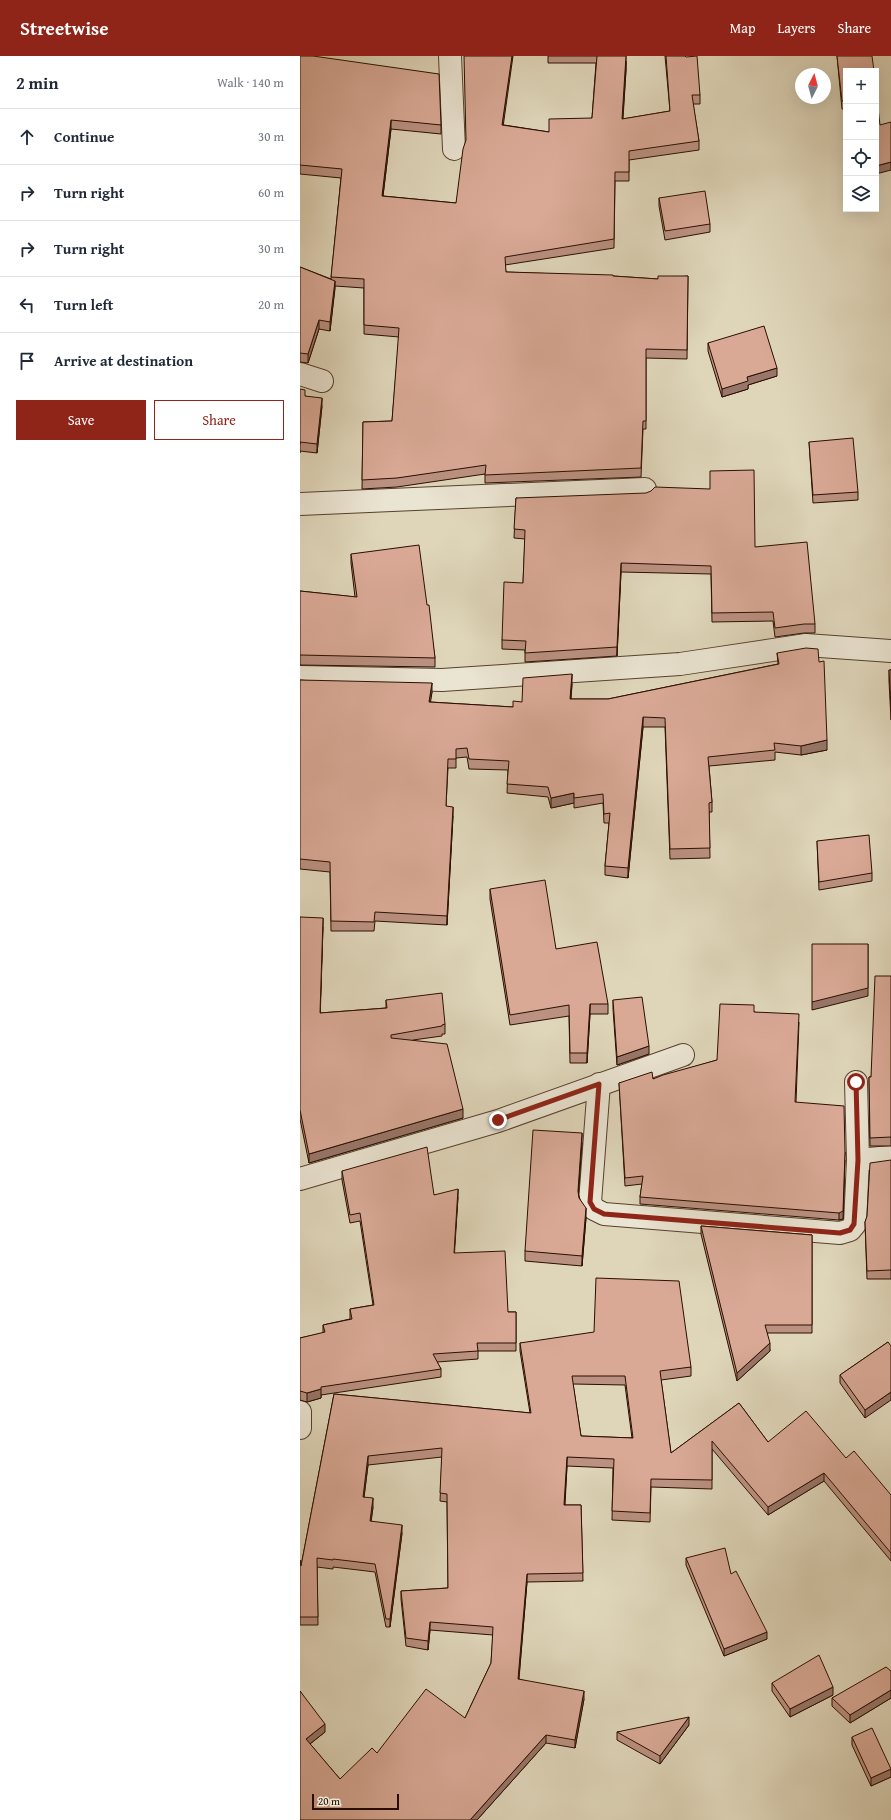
<!DOCTYPE html>
<meta charset="utf-8">
<style>
:root{--surface:#fff;--page:#f2f2f3;--text:#1f2937;--muted:#747a83;--line:#e0e1e3;--accent:#8f2418}
body{margin:0;font-family:"Gentium Book Plus",serif;background:var(--page);color:var(--text)}
.controls{position:absolute;right:12px;top:12px;display:grid;overflow:hidden;border-radius:0px;box-shadow:0 4px 16px #0002}
.controls button{width:36px;height:36px;display:grid;place-items:center;padding:0;border:0;border-bottom:1px solid var(--line);background:var(--surface);color:var(--text);font:20px sans-serif}
.compass{position:absolute;left:495px;top:12px;width:36px;height:36px;border-radius:50%;background:var(--surface);box-shadow:0 4px 16px #0002;rotate:6deg}
.scale{position:absolute;left:12px;bottom:10px;width:87px;box-sizing:border-box;padding-left:4px;border:2px solid #2a0e00;border-top:0;font-size:11px;line-height:14px;white-space:nowrap;color:#2a0e00;-webkit-text-stroke:3px #eae4d2;paint-order:stroke}
.stop{position:absolute;width:12px;height:12px;margin:-9px;border:3px solid #8f2418;border-radius:50%;background:#fff}
.stop.end{background:#8f2418;border-color:#fff;box-shadow:0 1px 4px #0008}
.list{margin:0;padding:0;list-style:none}
h2{display:flex;justify-content:space-between;align-items:center;height:52px;margin:0;padding:0 16px;font-size:17px}
h2 small{font-size:13px;font-weight:400;color:var(--muted)}
.list li{display:grid;grid-template-columns:26px 1fr auto;gap:12px;align-items:center;box-sizing:border-box;height:56px;padding:0 16px;border-top:1px solid var(--line)}
.list b{display:block;font-size:15px;white-space:nowrap}
.list em{font-size:13px;font-style:normal;color:var(--muted)}
.actions{display:flex;gap:8px;padding:12px 16px}
.actions a{flex:1;padding:9px 0;border:1px solid var(--accent);border-radius:0px;text-align:center;font-size:14px;color:var(--accent)}
.actions .main{background:var(--accent);color:#fff}
.icon{flex:none;width:22px;height:22px;fill:none;stroke:currentColor;stroke-width:2;stroke-linecap:round;stroke-linejoin:round}
.map{position:relative;flex:none;width:591px;height:1764px;overflow:hidden}
header{display:flex;align-items:center;gap:24px;box-sizing:border-box;height:56px;padding:0 20px;background:var(--accent);color:#fff}
header strong{font-size:19px}
nav{display:flex;gap:22px;margin-inline-start:auto;font-size:14px}
main{display:flex}
aside{flex:1;background:var(--surface)}
.map>svg:first-child{display:block}
.lines{fill:none;stroke-linecap:round;stroke-linejoin:round}
.street-casing{stroke:#57402e;stroke-width:24}
.street{stroke:#eae4d2;stroke-width:22}
.wall{fill:#bb9181;stroke:#2a0e00;fill-rule:evenodd}
.shaded-wall{fill:#987669;stroke:#2a0e00}
.building{fill:#d9a996;stroke:#2a0e00;fill-rule:evenodd}
.route{stroke:#8f2418;stroke-width:5}
</style>
<header>
<strong>Streetwise</strong>
<nav><a>Map</a><a>Layers</a><a>Share</a></nav>
</header>
<main>
<aside>
<h2>2 min<small>Walk · 140 m</small></h2>
<ul class="list">
<li><svg class="icon" aria-label="ahead" viewBox="0 0 24 24"><path d="M12 20V5M6 11l6-6 6 6"/></svg><div><b>Continue</b></div><em>30 m</em></li>
<li><svg class="icon" aria-label="right" viewBox="0 0 24 24"><path d="M7 20v-9h11M14 6l5 5-5 5"/></svg><div><b>Turn right</b></div><em>60 m</em></li>
<li><svg class="icon" aria-label="right" viewBox="0 0 24 24"><path d="M7 20v-9h11M14 6l5 5-5 5"/></svg><div><b>Turn right</b></div><em>30 m</em></li>
<li><svg class="icon" aria-label="left" viewBox="0 0 24 24"><path d="M17 20v-9H6M10 6l-5 5 5 5"/></svg><div><b>Turn left</b></div><em>20 m</em></li>
<li><svg class="icon" aria-label="arrive" viewBox="0 0 24 24"><path d="M6 21V4h12l-3 4 3 4H6"/></svg><div><b>Arrive at destination</b></div></li>
</ul>
<div class="actions"><a class="main">Save</a><a>Share</a></div>
</aside>
<div class="map">
<svg width="591" height="1764" viewBox="0 0 591 1764">
<rect width="100%" height="100%" fill="#dfd6ba"/>
<filter id="stains"><feTurbulence type="fractalNoise" baseFrequency=".005" numOctaves="4"/><feColorMatrix values="0 0 0 0 .2 0 0 0 0 .09 0 0 0 0 .02 0 0 0 .5 -.17"/></filter>
<radialGradient id="worn" r=".72"><stop offset=".6" stop-color="#630" stop-opacity="0"/><stop offset="1" stop-color="#630" stop-opacity=".3"/></radialGradient>
<g class="lines">
<g class="street-casing">
<g id="street">
<path d="M150,0L154,93"/>
<path d="M0,318L22,325"/>
<path d="M0,448L345,433"/>
<path d="M0,621L142,624L380,608L506,589L591,595"/>
<path d="M556,1026L558,1104"/>
<path d="M299,1028L290,1146L294,1153L304,1158L540,1177L550,1174L555,1168L558,1104L591,1101"/>
<path d="M0,1123L198,1065L383,999"/>
<path d="M0,1356V1372"/>
</g>
</g>
<use href="#street" class="street"/>
</g>
<g class="wall">
<path d="M0,0L141,69V78L91,73L83,140L156,147L204,69L249,76L292,62L296,7H248V0H326V14L323,63L370,55L365,0H385L400,39V48H393L399,85V94L329,104V125H315L314,192L205,209L206,216L313,220L358,223L388,220L387,303L346,302V373H343L341,421L185,427V418L97,431L62,433L63,366L92,365L99,281L64,278V232L35,230L30,275L19,273L8,307L0,306V211L31,223L41,122L0,118Z"/>
<path d="M537,0H572L546,15V53H542Z"/>
<path d="M359,142L410,168V176L365,184L359,150Z"/>
<path d="M408,287L477,320L448,329V333L422,341L408,295Z"/>
<path d="M0,333L5,340L22,350L17,397L0,395V397Z"/>
<path d="M509,386L558,436V444L513,447Z"/>
<path d="M216,442L455,491L515,568V577H504L475,581L473,565L412,566L411,518L321,516L317,600L225,606V594L202,593V584L223,527L225,483L214,482Z"/>
<path d="M51,498L127,549L135,602V611L0,609V535L55,541L51,507Z"/>
<path d="M477,597L527,694L501,699L475,696V704L409,710L412,746V756H409L410,802L370,803L365,671H343L328,822L305,819V810L309,767H304L303,747L274,752V747L251,752L248,741L207,737L208,714L169,713L167,701L156,702V712H148L146,750L153,760L147,869L75,865L74,875H31L30,816L0,813V624L132,636L130,646L213,651L222,646L272,628L271,643H308L478,608Z"/>
<path d="M589,614H591V664L589,625Z"/>
<path d="M517,785L572,817V825L519,834Z"/>
<path d="M190,833L256,893L308,948V958H290L287,1007H270L269,960L210,969L190,843Z"/>
<path d="M0,861L23,871L20,957L86,952V944L145,968V978H142V980L113,984L163,1062L9,1107L0,1063Z"/>
<path d="M591,920V1090H570L569,1021H571Z"/>
<path d="M313,944L349,998L317,1009L313,953Z"/>
<path d="M454,956L499,966L496,1046L545,1104L543,1163L539,1164L340,1148V1141L342,1128L325,1130L319,1027L353,1023L417,1004Z"/>
<path d="M282,1087L278,1137L286,1162L282,1210L225,1205V1195Z"/>
<path d="M591,1104V1223H567L565,1166Z"/>
<path d="M42,1115L134,1139L158,1141L154,1197L208,1256H216V1295H178V1303L137,1306L141,1313V1321L21,1339V1342L7,1346L0,1344V1282L23,1277V1269L50,1263V1253L73,1249L60,1165L50,1167L42,1124Z"/>
<path d="M401,1170L512,1179V1277H467L470,1295L437,1325L401,1178Z"/>
<path d="M588,1286L565,1362L540,1327V1319Z"/>
<path d="M220,1287L391,1311V1320L361,1324L371,1397L439,1347L468,1386L546,1402L591,1439V1505L524,1425L468,1459L412,1393V1433L351,1431L350,1466L312,1464L313,1412L267,1410L265,1449H281L283,1525L227,1526L219,1623L284,1643L275,1692L246,1687L177,1764H0V1635L25,1676L10,1688L40,1723L77,1697L165,1662L191,1607L193,1579L130,1574L128,1594L106,1590L101,1543V1535L148,1532L147,1446L140,1445L142,1401L68,1409L64,1441L73,1451L71,1465L102,1477L90,1571H86L75,1516L33,1511V1513L17,1511L18,1569H0V1504L1,1510L34,1338L230,1357L220,1295ZM273,1328L325,1329L332,1382L281,1380Z"/>
<path d="M386,1502L431,1518L467,1583L424,1600L386,1509Z"/>
<path d="M591,1615V1642L550,1667L532,1650V1642Z"/>
<path d="M472,1627L533,1639L490,1661L472,1635Z"/>
<path d="M389,1669L360,1708L317,1684V1676Z"/>
<path d="M552,1681L591,1721L571,1730L552,1689Z"/>
</g>
<g class="shaded-wall">
<path d="M212,0H213L202,78V69Z"/>
<path d="M326,5V14L322,72V63Z"/>
<path d="M91,64V73L82,148V140Z"/>
<path d="M591,106V114L576,118V110Z"/>
<path d="M35,225V233L30,275V266Z"/>
<path d="M19,264V273L8,307V298Z"/>
<path d="M477,312V320L448,329V333L422,341V333L447,321Z"/>
<path d="M22,342V350L17,397V388Z"/>
<path d="M321,507V516L317,600V591Z"/>
<path d="M272,618V628L270,652V643Z"/>
<path d="M132,627V636L129,656V646Z"/>
<path d="M343,661V671L328,822V812Z"/>
<path d="M527,684V694L501,699V690Z"/>
<path d="M274,737V747L251,752V742Z"/>
<path d="M153,751V760L147,869V860Z"/>
<path d="M23,862V871L20,966V957Z"/>
<path d="M568,888V940L512,954V946Z"/>
<path d="M290,948V958L287,1007V997Z"/>
<path d="M349,990V998L317,1009V1001Z"/>
<path d="M163,1053V1062L9,1107V1098Z"/>
<path d="M282,1077V1087L278,1145V1135Z"/>
<path d="M545,1096L543,1163L539,1164V1157Z"/>
<path d="M158,1133V1141L154,1205V1197Z"/>
<path d="M286,1152V1162L282,1210V1200Z"/>
<path d="M470,1287V1295L437,1325V1317Z"/>
<path d="M21,1333V1342L7,1346V1337Z"/>
<path d="M591,1336V1344L565,1362V1354Z"/>
<path d="M68,1400V1409L63,1449V1441Z"/>
<path d="M267,1401V1410L264,1457V1449Z"/>
<path d="M524,1417V1425L468,1459V1451Z"/>
<path d="M73,1442V1451L70,1474V1465Z"/>
<path d="M102,1469V1477L90,1571V1563Z"/>
<path d="M227,1518V1526L218,1632V1623Z"/>
<path d="M130,1566V1574L128,1594V1585Z"/>
<path d="M467,1576V1583L424,1600V1593Z"/>
<path d="M533,1631V1639L490,1661V1653Z"/>
<path d="M591,1634V1642L550,1667V1659Z"/>
<path d="M284,1635V1643L275,1692V1684Z"/>
<path d="M389,1661V1669L360,1708V1700Z"/>
<path d="M25,1668V1676L6,1691V1683Z"/>
<path d="M246,1679V1687L177,1764H170Z"/>
<path d="M591,1713V1721L571,1730V1722Z"/>
</g>
<g class="building">
<path d="M0,0H13L139,18L141,69L91,64L82,140L156,147L163,93L166,84L164,0H212L202,69L249,76V63L292,62L297,0H326L322,63L370,55L366,0H385L386,1L397,0L400,39H392L399,85L329,95V116H315L314,183L205,201L206,216L313,219V220L358,223V220H388L387,294L346,293V365H343L341,412L185,419L186,409L97,422L62,424L63,366L92,365L99,272L64,269V223L31,221L42,113L0,109Z"/>
<path d="M537,0H572L574,15H546V45H542Z"/>
<path d="M576,35L580,69L591,66V106L576,110Z"/>
<path d="M405,135L410,168L365,175L359,142Z"/>
<path d="M0,211L35,225L30,266L19,264L8,298L0,297Z"/>
<path d="M464,270L477,312L447,321L448,325L422,333L408,287Z"/>
<path d="M0,333L5,334V340L22,342L17,388L0,386V388Z"/>
<path d="M553,382L558,436L513,439L509,386Z"/>
<path d="M454,414L455,491L507,486L515,568H504L475,572L473,556L412,557L411,510L321,507L317,591L225,597L226,585L202,584L204,526L223,527L225,474L214,473L216,442L346,437L351,435L355,431L410,433V415Z"/>
<path d="M119,489L127,549H129L135,602L0,599V535L57,541L51,498Z"/>
<path d="M506,592L518,593L519,606L524,605L527,684L501,690L474,687L475,694L408,701L412,746L409,747L410,792L370,793L365,662L343,661L328,812L305,810L310,757L304,758L303,738L274,742V737L251,742L248,731L207,728L209,705L169,703L167,692L156,693V703H148L146,750L153,751L147,860L75,856L74,866L31,865L30,806L0,803V624L132,627L129,646L213,651V645L222,646L223,622L272,618L270,643H308L479,608L477,597Z"/>
<path d="M589,614H591V653Z"/>
<path d="M569,779L572,817L519,826L517,785Z"/>
<path d="M245,824L256,893L297,886L308,948H290L287,997H270L269,949L210,959L190,833Z"/>
<path d="M0,861L23,862L20,957L87,952L86,944L142,937L145,968L142,969V970L91,979V982L147,988L163,1053L9,1098L0,1054Z"/>
<path d="M512,888H568V932L512,946Z"/>
<path d="M575,920H591V1081L570,1082L569,1021H571Z"/>
<path d="M342,941L349,990L317,1001L313,944Z"/>
<path d="M420,948L454,949V956L499,958L495,1046L544,1050L545,1096L543,1155L539,1157L340,1141L343,1120L325,1122L319,1027L352,1016L353,1023L363,1019L417,1004Z"/>
<path d="M233,1074L282,1077L278,1135L279,1142L286,1152L282,1200L225,1195Z"/>
<path d="M127,1091L134,1139L158,1133L154,1197L205,1195L208,1256H216V1287H177L178,1295L133,1298L141,1313L21,1331V1333L7,1337L0,1335V1282L25,1276L23,1269L52,1263L50,1253L74,1249L60,1157L50,1159L42,1115Z"/>
<path d="M591,1104V1214L567,1215L565,1166L567,1160L570,1107Z"/>
<path d="M401,1170L512,1179V1269H465L470,1287L437,1317Z"/>
<path d="M296,1222L379,1225L391,1311L360,1315L371,1397L439,1347L468,1386L506,1355L546,1402L554,1395L591,1439V1497L524,1417L468,1451L412,1385V1424L351,1423L350,1457L312,1455L314,1403L267,1401L264,1449H281L283,1517L227,1518L218,1623L284,1635L275,1684L246,1679L170,1764H0V1635L25,1668L6,1683L40,1723L72,1692L77,1697L126,1633L165,1662L191,1607L193,1571L130,1566L128,1585L106,1582L101,1535L148,1532L147,1438L140,1437L142,1392L68,1400L63,1441L73,1442L70,1465L102,1469L90,1563H86L75,1508L33,1503V1504L17,1502L18,1561H0V1504L1,1510L34,1338L231,1357L220,1287L294,1276ZM272,1320H325L333,1382L281,1380Z"/>
<path d="M588,1286L591,1290V1336L565,1354L540,1319Z"/>
<path d="M425,1492L431,1518L436,1515L467,1576L424,1593L386,1502Z"/>
<path d="M519,1599L533,1631L490,1653L472,1627Z"/>
<path d="M586,1611L591,1615V1634L550,1659L532,1642Z"/>
<path d="M389,1661L360,1700L317,1676Z"/>
<path d="M572,1672L591,1713L571,1722L552,1681Z"/>
</g>
<g class="lines">
<path class="route" d="M198,1064L299,1028L290,1146L294,1153L304,1158L540,1177L550,1174L554,1168L558,1104L556,1026"/>
</g>
<rect width="100%" height="100%" filter="url(#stains)"/>
<rect width="100%" height="100%" fill="url(#worn)"/>
</svg>
<div class="controls">
<button>+</button>
<button>−</button>
<button><svg class="icon" aria-label="locate" viewBox="0 0 24 24"><circle cx="12" cy="12" r="6"/><path d="M12 2v4M12 18v4M2 12h4M18 12h4"/></svg></button>
<button><svg class="icon" aria-label="layers" viewBox="0 0 24 24"><path d="M12 4l9 5-9 5-9-5zM3 14l9 5 9-5"/></svg></button>
</div>
<svg class="compass" viewBox="-18 -18 36 36"><path d="M0-13l5 13h-10z" fill="#e53935"/><path d="M0 13l5-13h-10z" fill="#747a83"/></svg>
<div class="scale">20 m</div>
<div class="stop" style="left:556px;top:1026px"></div>
<div class="stop end" style="left:198px;top:1064px"></div>
</div>
</main>
